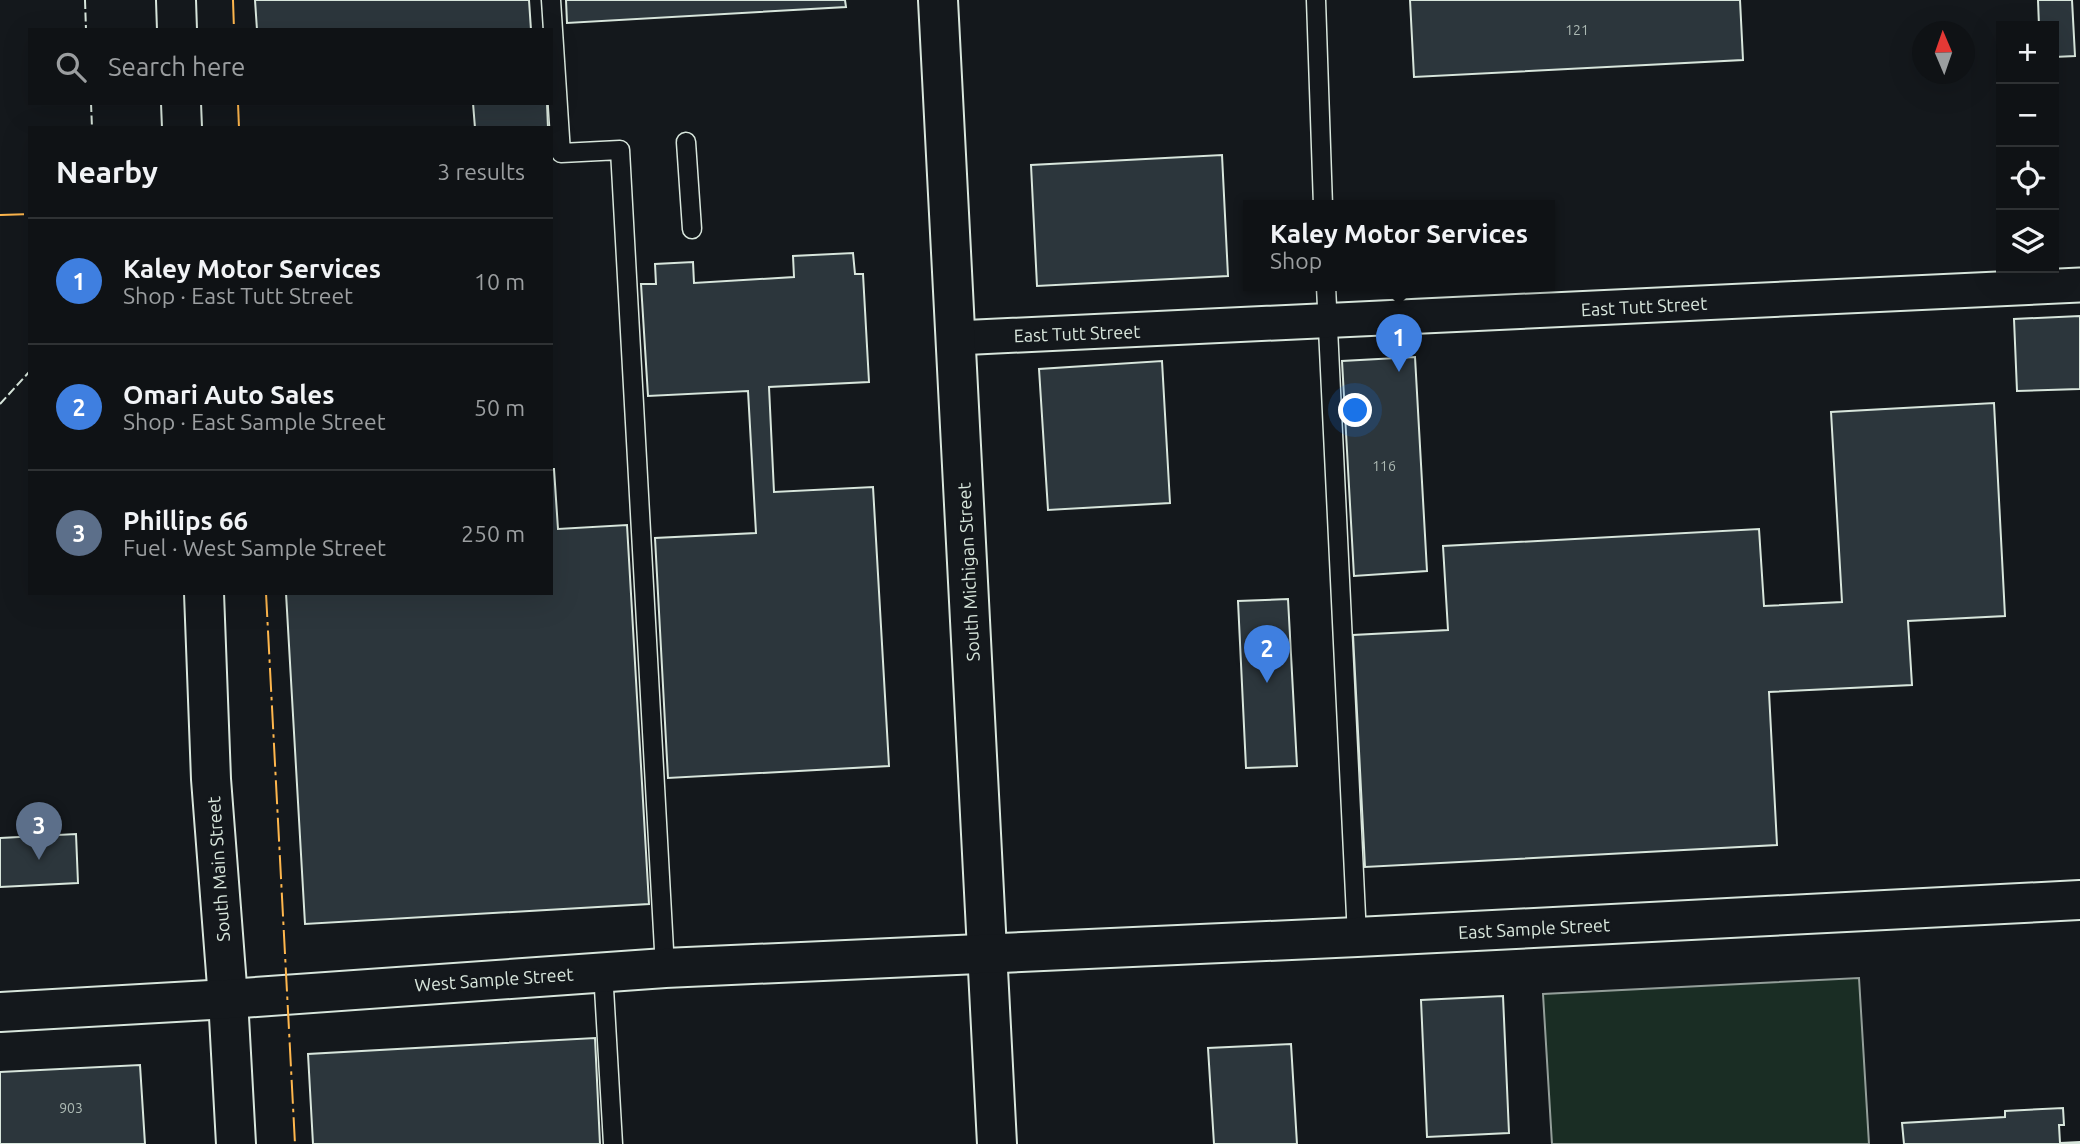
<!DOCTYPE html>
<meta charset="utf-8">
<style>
:root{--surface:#0f1215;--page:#181b1e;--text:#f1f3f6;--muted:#9b9ea0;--line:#2f3234;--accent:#ffb74d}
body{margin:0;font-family:Ubuntu,sans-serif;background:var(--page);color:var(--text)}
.controls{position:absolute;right:21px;top:21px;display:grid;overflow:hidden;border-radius:0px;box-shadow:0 7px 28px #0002}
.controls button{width:63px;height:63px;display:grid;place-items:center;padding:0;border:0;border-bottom:2px solid var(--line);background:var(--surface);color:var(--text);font:35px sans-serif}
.compass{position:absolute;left:1912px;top:21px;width:63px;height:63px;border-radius:50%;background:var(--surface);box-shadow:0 7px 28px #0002;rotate:358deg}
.you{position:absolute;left:1356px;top:411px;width:24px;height:24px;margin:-18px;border:5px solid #fff;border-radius:50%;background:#1a73e8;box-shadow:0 0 0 10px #1a73e833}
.badge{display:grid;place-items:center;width:46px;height:46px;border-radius:50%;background:var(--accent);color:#fff;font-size:23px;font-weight:700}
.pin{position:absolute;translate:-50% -58px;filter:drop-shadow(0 2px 4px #0008)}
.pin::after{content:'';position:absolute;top:37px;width:24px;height:21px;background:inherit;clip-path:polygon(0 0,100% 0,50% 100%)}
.popup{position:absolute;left:1243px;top:200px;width:312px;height:91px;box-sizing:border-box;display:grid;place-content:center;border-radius:0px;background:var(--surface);filter:drop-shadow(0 2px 5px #0005);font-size:23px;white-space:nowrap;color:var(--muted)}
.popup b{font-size:26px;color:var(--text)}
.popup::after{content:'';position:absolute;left:50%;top:100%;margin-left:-14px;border:14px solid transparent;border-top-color:var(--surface)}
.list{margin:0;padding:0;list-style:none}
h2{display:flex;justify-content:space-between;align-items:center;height:91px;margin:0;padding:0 28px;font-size:30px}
h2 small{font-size:23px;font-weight:400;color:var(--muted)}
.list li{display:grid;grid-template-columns:46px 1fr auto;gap:21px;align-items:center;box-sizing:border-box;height:126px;padding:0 28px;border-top:2px solid var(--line)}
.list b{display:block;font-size:26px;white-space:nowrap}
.list p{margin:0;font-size:23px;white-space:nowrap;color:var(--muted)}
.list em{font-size:23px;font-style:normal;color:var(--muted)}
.icon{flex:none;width:38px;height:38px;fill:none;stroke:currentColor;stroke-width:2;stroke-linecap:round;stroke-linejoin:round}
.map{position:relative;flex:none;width:2080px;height:1144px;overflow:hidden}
.search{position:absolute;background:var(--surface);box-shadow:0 7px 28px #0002;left:28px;top:28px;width:525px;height:77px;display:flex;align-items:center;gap:18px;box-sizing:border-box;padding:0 24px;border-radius:0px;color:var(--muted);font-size:26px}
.panel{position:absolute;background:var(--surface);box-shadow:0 7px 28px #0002;left:28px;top:126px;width:525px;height:469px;border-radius:0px}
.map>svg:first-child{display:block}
.green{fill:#1a2d24;stroke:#939e99;stroke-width:2}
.building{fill:#2c363c;stroke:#d8e6dc;stroke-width:2}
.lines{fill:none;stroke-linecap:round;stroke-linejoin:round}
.service-casing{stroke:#d8e6dc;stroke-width:21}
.minor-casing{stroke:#d8e6dc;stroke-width:37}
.secondary-casing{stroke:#d8e6dc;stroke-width:42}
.primary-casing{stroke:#d8e6dc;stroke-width:42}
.service{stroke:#14181c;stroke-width:18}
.minor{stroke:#14181c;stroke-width:33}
.secondary{stroke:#14181c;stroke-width:38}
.primary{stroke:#14181c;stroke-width:38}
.fence{stroke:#d8e6dc;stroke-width:2;stroke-dasharray:9 3.5;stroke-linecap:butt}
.power{stroke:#ffb74d;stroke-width:2;stroke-dasharray:24 5 3.5 5;stroke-linecap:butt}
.labels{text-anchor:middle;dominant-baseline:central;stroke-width:5;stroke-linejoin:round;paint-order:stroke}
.number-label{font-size:14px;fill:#adbab4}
.street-label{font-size:18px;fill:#d8e6dc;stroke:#14181c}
</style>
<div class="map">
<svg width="2080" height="1144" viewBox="0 0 2080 1144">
<rect width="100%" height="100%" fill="#14181c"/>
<path class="green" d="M1859,978L1869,1144H1552L1543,994Z"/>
<g class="building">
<path d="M255,0H529L531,30H257Z"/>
<path d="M566,0H845L846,7L567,23Z"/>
<path d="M1410,0H1740L1743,60L1414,77Z"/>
<path d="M2038,0H2072L2075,56L2054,57V26H2039Z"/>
<path d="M473,103H547L548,128H475Z"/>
<path d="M1222,155L1228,276L1037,286L1031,165Z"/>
<path d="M853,253L855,274H863L869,382L769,387L774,492L873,487L889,766L668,778L655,538L756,533L748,391L648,396L641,284H656L655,264L693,262L694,283L794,277L793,256Z"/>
<path d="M2080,316V389L2017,391L2014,319Z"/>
<path d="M1415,357L1427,571L1354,576L1342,361Z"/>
<path d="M1162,361L1170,503L1048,510L1039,369Z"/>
<path d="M1994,403L2005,616L1908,621L1912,685L1769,692L1777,845L1365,867L1353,635L1448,630L1443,546L1759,529L1764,606L1842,602L1831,412Z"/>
<path d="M551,469H554L558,529L627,525L649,904L305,924L286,593H551Z"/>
<path d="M1288,599L1297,766L1246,768L1238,601Z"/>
<path d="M76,834L78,883L0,887V838Z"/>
<path d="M1503,996L1509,1133L1427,1137L1421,1000Z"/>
<path d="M595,1038L600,1144H313L308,1054Z"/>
<path d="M1291,1044L1297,1144H1214L1208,1048Z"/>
<path d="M140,1065L145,1144H0V1072Z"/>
<path d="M2063,1108L2064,1125H2059L2060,1143L2080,1142V1144H1904L1902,1123L2005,1117V1111Z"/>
</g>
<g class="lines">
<g class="service-casing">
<g id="service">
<path d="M551,0L561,153L620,150L665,968"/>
<path d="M1316,0L1323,206"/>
<path d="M686,142L692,229"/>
<path d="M1326,286L1357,937"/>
<path d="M603,971L613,1144"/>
</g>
</g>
<g class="minor-casing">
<path id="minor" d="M956,338L2080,285"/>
</g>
<g class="secondary-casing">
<g id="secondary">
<path d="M176,0L177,30"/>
<path d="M181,103L182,128"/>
<path d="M204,593L211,779L228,999L236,1144"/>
</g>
</g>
<g class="primary-casing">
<g id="primary">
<path d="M938,0L997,1144"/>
<path d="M0,1012L228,999L665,968L1357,937L2080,900"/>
</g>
</g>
<use href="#service" class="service"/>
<use href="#minor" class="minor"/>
<use href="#secondary" class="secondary"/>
<use href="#primary" class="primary"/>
<g class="fence">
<path d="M85,0L86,30"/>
<path d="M91,103L92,128"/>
<path d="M0,404L30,371"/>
</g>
<g class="power">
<path d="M233,0L234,30"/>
<path d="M238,103L239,128"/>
<path d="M0,215L30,214"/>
<path d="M266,593L295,1144"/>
</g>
</g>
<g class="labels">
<g class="number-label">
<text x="1577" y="30">121</text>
<text x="1384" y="466">116</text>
<text x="71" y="1108">903</text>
</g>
<g class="street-label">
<text transform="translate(1644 306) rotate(-3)">East Tutt Street</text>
<text transform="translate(1077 333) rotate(-2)">East Tutt Street</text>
<text transform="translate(968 572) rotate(-93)">South Michigan Street</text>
<text transform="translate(218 869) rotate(-94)">South Main Street</text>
<text transform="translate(1534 928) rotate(-3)">East Sample Street</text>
<text transform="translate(494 979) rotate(-4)">West Sample Street</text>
</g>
</g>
</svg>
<div class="controls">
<button>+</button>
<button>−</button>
<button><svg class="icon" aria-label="locate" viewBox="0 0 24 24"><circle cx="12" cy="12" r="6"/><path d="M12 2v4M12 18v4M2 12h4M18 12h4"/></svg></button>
<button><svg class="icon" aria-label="layers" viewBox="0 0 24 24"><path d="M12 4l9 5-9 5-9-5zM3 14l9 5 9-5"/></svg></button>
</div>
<svg class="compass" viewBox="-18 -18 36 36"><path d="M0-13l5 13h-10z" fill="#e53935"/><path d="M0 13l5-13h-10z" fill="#9b9ea0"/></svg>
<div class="you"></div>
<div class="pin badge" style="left:1399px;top:372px;background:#3f7fe0">1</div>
<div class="popup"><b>Kaley Motor Services</b>Shop</div>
<div class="pin badge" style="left:1267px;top:683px;background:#3f7fe0">2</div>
<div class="pin badge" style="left:39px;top:860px;background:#5c6f8a">3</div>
<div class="search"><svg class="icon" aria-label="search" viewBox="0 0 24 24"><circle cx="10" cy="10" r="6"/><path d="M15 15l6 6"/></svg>Search here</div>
<section class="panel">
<h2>Nearby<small>3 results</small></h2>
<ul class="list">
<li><span class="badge" style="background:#3f7fe0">1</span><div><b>Kaley Motor Services</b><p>Shop · East Tutt Street</p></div><em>10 m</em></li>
<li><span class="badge" style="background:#3f7fe0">2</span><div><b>Omari Auto Sales</b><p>Shop · East Sample Street</p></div><em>50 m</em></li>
<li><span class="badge" style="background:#5c6f8a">3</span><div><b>Phillips 66</b><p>Fuel · West Sample Street</p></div><em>250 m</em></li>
</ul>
</section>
</div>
